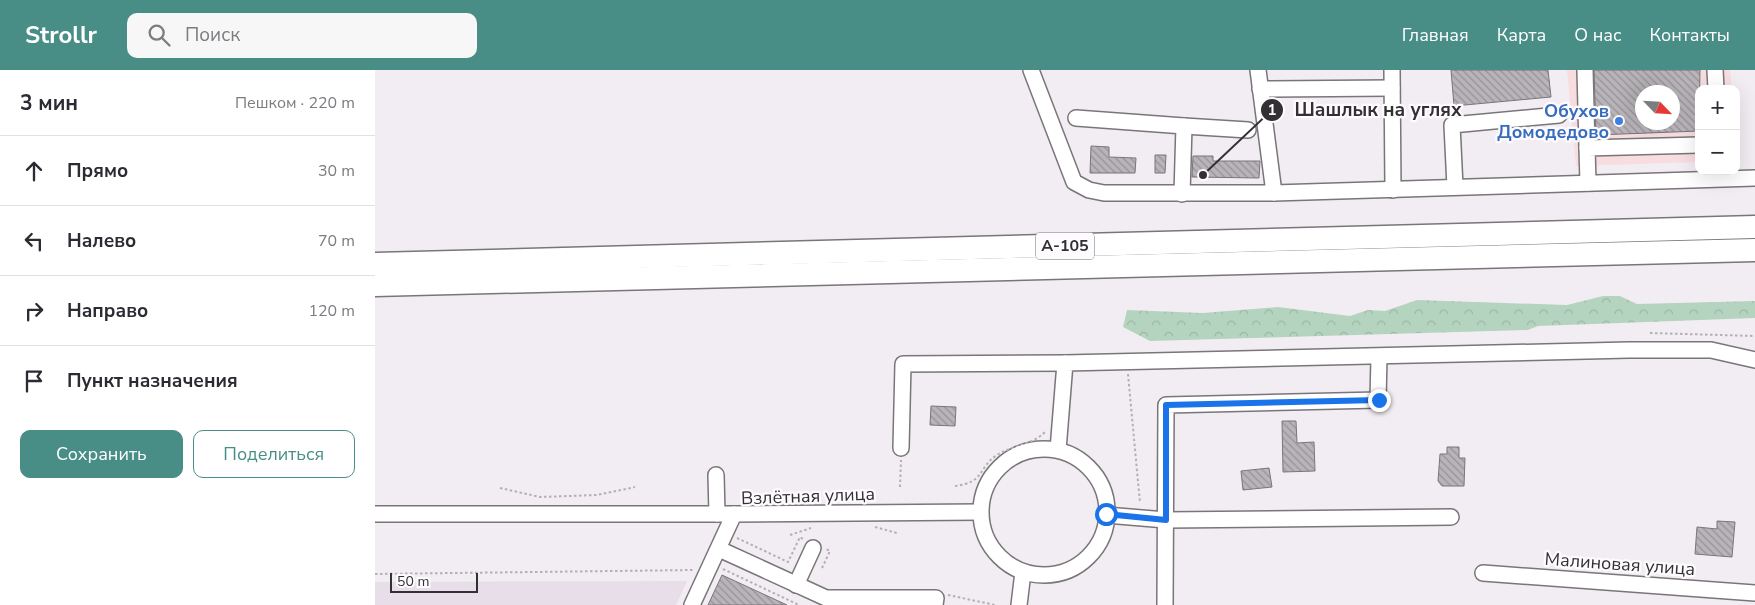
<!DOCTYPE html>
<html lang="ru">
<meta charset="utf-8">
<style>
:root{--surface:#fff;--page:#f7f7f7;--text:#2b2b33;--muted:#7c7c81;--line:#e1e1e2;--accent:#488e87}
body{margin:0;font-family:"Nunito Sans",sans-serif;background:var(--page);color:var(--text)}
.controls{position:absolute;right:15px;top:15px;display:grid;overflow:hidden;border-radius:10px;box-shadow:0 5px 20px #0002}
.controls button{width:45px;height:45px;display:grid;place-items:center;padding:0;border:0;border-bottom:1px solid var(--line);background:var(--surface);color:var(--text);font:25px sans-serif}
.compass{position:absolute;left:1260px;top:15px;width:45px;height:45px;border-radius:50%;background:var(--surface);box-shadow:0 5px 20px #0002;rotate:115deg}
.scale{position:absolute;left:15px;bottom:12px;width:88px;box-sizing:border-box;padding-left:5px;border:2px solid #323032;border-top:0;font-size:14px;line-height:18px;white-space:nowrap;color:#323032;-webkit-text-stroke:4px #fefbff;paint-order:stroke}
.stop{position:absolute;width:15px;height:15px;margin:-11px;border:4px solid #1a73e8;border-radius:50%;background:#fff}
.stop.end{background:#1a73e8;border-color:#fff;box-shadow:0 1px 5px #0008}
.list{margin:0;padding:0;list-style:none}
h2{display:flex;justify-content:space-between;align-items:center;height:65px;margin:0;padding:0 20px;font-size:21px}
h2 small{font-size:16px;font-weight:400;color:var(--muted)}
.list li{display:grid;grid-template-columns:32px 1fr auto;gap:15px;align-items:center;box-sizing:border-box;height:70px;padding:0 20px;border-top:1px solid var(--line)}
.list b{display:block;font-size:19px;white-space:nowrap}
.list em{font-size:16px;font-style:normal;color:var(--muted)}
.actions{display:flex;gap:10px;padding:15px 20px}
.actions a{flex:1;padding:11px 0;border:1px solid var(--accent);border-radius:10px;text-align:center;font-size:18px;color:var(--accent)}
.actions .main{background:var(--accent);color:#fff}
.icon{flex:none;width:28px;height:28px;fill:none;stroke:currentColor;stroke-width:2;stroke-linecap:round;stroke-linejoin:round}
.map{position:relative;flex:none;width:1380px;height:535px;overflow:hidden}
header{display:flex;align-items:center;gap:30px;box-sizing:border-box;height:70px;padding:0 25px;background:var(--accent);color:#fff}
header strong{font-size:24px}
nav{display:flex;gap:28px;margin-inline-start:auto;font-size:18px}
.search{width:350px;height:45px;background:var(--page);display:flex;align-items:center;gap:12px;box-sizing:border-box;padding:0 18px;border-radius:10px;color:var(--muted);font-size:19px}
main{display:flex}
aside{flex:1;background:var(--surface)}
.map>svg:first-child{display:block}
.commercial{fill:#f8dde0;fill-rule:evenodd}
.built{fill:#e8dee9}
.forest{fill:url(#forest-crowns)}
.building{fill:url(#building-back-hatch);stroke:#797579;fill-rule:evenodd}
.lines{fill:none;stroke-linecap:round;stroke-linejoin:round}
.minor-casing{stroke:#797579;stroke-width:18}
.highway-casing{stroke:#797579;stroke-width:25}
.path{stroke:#b3afb3;stroke-width:2;stroke-dasharray:2.5 2.5;stroke-linecap:butt}
.minor{stroke:#fff;stroke-width:15}
.highway{stroke:#fff;stroke-width:22}
.route{stroke:#1a73e8;stroke-width:6}
.shop-dot{fill:#3f7fe0;stroke:#fefbff;stroke-width:2}
.labels{text-anchor:middle;dominant-baseline:central;stroke-width:4.5;stroke-linejoin:round;paint-order:stroke}
.shield{fill:#fefbff;stroke:#6f6d70;stroke-width:1}
.shield-label{font-size:16px;font-weight:bold;fill:#323032}
.shop-label{font-size:18px;font-weight:bold;fill:#366cbe;stroke:#fefbff;text-anchor:end}
.street-label{font-size:18px;fill:#323032;stroke:#fefbff}
.leader{fill:none;stroke:#323032;stroke-width:2}
.callout-dot{fill:#323032;stroke:#fefbff;stroke-width:2}
.mark-label{font-size:15px;text-anchor:middle;font-weight:bold;fill:#fff}
.callout-label{font-size:19px;text-anchor:middle;font-weight:bold;fill:#323032;stroke:#fefbff;stroke-width:4.5;stroke-linejoin:round;paint-order:stroke}
</style>
<header>
<strong>Strollr</strong>
<div class="search"><svg class="icon" aria-label="search" viewBox="0 0 24 24"><circle cx="10" cy="10" r="6"/><path d="M15 15l6 6"/></svg>Поиск</div>
<nav><a>Главная</a><a>Карта</a><a>О нас</a><a>Контакты</a></nav>
</header>
<main>
<aside>
<h2>3 мин<small>Пешком · 220 m</small></h2>
<ul class="list">
<li><svg class="icon" aria-label="ahead" viewBox="0 0 24 24"><path d="M12 20V5M6 11l6-6 6 6"/></svg><div><b>Прямо</b></div><em>30 m</em></li>
<li><svg class="icon" aria-label="left" viewBox="0 0 24 24"><path d="M17 20v-9H6M10 6l-5 5 5 5"/></svg><div><b>Налево</b></div><em>70 m</em></li>
<li><svg class="icon" aria-label="right" viewBox="0 0 24 24"><path d="M7 20v-9h11M14 6l5 5-5 5"/></svg><div><b>Направо</b></div><em>120 m</em></li>
<li><svg class="icon" aria-label="arrive" viewBox="0 0 24 24"><path d="M6 21V4h12l-3 4 3 4H6"/></svg><div><b>Пункт назначения</b></div></li>
</ul>
<div class="actions"><a class="main">Сохранить</a><a>Поделиться</a></div>
</aside>
<div class="map">
<svg width="1380" height="535" viewBox="0 0 1380 535">
<defs>
<pattern id="forest-crowns" width="20" height="18" patternUnits="userSpaceOnUse" patternTransform="scale(1.25)"><rect width="20" height="18" fill="#b5d4bf"/><path d="M2 6a3 3 0 1 1 6 0M12 15a3 3 0 1 1 6 0" fill="none" stroke="#9cb6a5"/></pattern>
<pattern id="building-back-hatch" width="6" height="6" patternUnits="userSpaceOnUse" patternTransform="scale(1.25)"><rect width="6" height="6" fill="#b8b4b9"/><path d="M-1 5l2 2M0 0l6 6M5-1l2 2" fill="none" stroke="#969397"/></pattern>
</defs>
<rect width="100%" height="100%" fill="#f2edf2"/>
<path class="commercial" d="M1192,0H1355L1357,19H1324V92L1201,96ZM1268,22H1298V52H1268Z"/>
<path class="built" d="M312,511L301,535H0V512Z"/>
<path class="forest" d="M1228,226H1245L1262,234L1380,231V248L1163,256L1153,260L775,271L748,257L752,240L828,243L903,237L975,246L993,240L1010,241L1042,230L1192,235Z"/>
<g class="building">
<path d="M1076,0H1173L1176,27L1079,36Z"/>
<path d="M1219,0H1325L1324,61L1221,65ZM1268,22H1298V52H1268Z"/>
<path d="M716,76L734,77V87L761,88L760,103H715Z"/>
<path d="M780,85H791L790,103H780Z"/>
<path d="M818,86H838V91H885L884,108L817,107Z"/>
<path d="M556,336L581,337L580,356L555,355Z"/>
<path d="M907,351H921L922,373L939,372L940,401L908,402Z"/>
<path d="M1072,377H1084V388H1090L1089,416H1067L1063,411L1065,384H1072Z"/>
<path d="M894,398L897,417L868,420L866,401Z"/>
<path d="M1342,451L1360,452L1357,487L1320,484L1322,457L1342,459Z"/>
<path d="M347,505L412,535H333Z"/>
</g>
<g class="lines">
<g class="minor-casing">
<g id="minor">
<path d="M656,0L699,112L714,120L729,123H899L1380,108"/>
<path d="M883,0L899,123"/>
<path d="M1017,0L1018,120"/>
<path d="M1210,0L1212,78"/>
<path d="M1340,0L1341,19"/>
<path d="M885,19L1017,18"/>
<path d="M701,48L809,56L807,124"/>
<path d="M809,56L873,60"/>
<path d="M1213,113L1212,78L1324,75"/>
<path d="M1080,117L1077,55L1184,45"/>
<path d="M526,378L528,294L690,293"/>
<circle cx="669" cy="442" r="63"/>
<path d="M683,380L690,293L1254,280H1336L1380,290"/>
<path d="M341,405L342,444"/>
<path d="M0,444H359"/>
<path d="M731,445L791,450L1076,447"/>
<path d="M344,479L451,528H561L560,535"/>
<path d="M1108,503L1380,523"/>
<path d="M421,515L438,478"/>
<path d="M317,535L359,444L605,442"/>
<path d="M644,535L648,502"/>
<path d="M790,535L791,335L1003,330L1004,287"/>
</g>
</g>
<g class="highway-casing">
<g id="highway">
<path d="M0,194L1380,157"/>
<path d="M0,215L1380,180"/>
</g>
</g>
<g class="path">
<path d="M1275,263L1380,266"/>
<path d="M753,304L765,433"/>
<path d="M580,416C611,412 602,398 622,385C638,375 658,375 671,361"/>
<path d="M525,417L526,390"/>
<path d="M125,418L165,427L222,425L260,417"/>
<path d="M500,457L522,463"/>
<path d="M415,465L436,458"/>
<path d="M362,468L413,492L425,467L428,469"/>
<path d="M447,498L455,481L451,479"/>
<path d="M348,499L424,535"/>
<path d="M0,504L319,500"/>
<path d="M573,525L620,535"/>
</g>
<use href="#minor" class="minor"/>
<use href="#highway" class="highway"/>
</g>
<g class="lines">
<path class="route" d="M731,444L791,450V335L1004,330"/>
</g>
<circle class="shop-dot" cx="1244" cy="51" r="5"/>
<g class="labels">
<rect class="shield" x="661" y="162.5" width="58" height="27" rx="4"/>
<g class="shield-label">
<text x="690" y="176">А-105</text>
</g>
<g class="shop-label">
<text x="1234" y="41">Обухов<tspan x="1234" dy="21">Домодедово</tspan></text>
</g>
<g class="street-label">
<text transform="translate(433 426) rotate(-2)">Взлётная улица</text>
<text transform="translate(1245 494) rotate(4)">Малиновая улица</text>
</g>
</g>
<path class="leader" d="M828 105L897 40"/>
<g class="callout-dot">
<circle cx="828" cy="105" r="5"/>
<circle cx="897" cy="40" r="12"/>
</g>
<g class="mark-label">
<text x="897" y="45">1</text>
</g>
<g class="callout-label">
<text x="1003" y="46">Шашлык на углях</text>
</g>
</svg>
<div class="controls">
<button>+</button>
<button>−</button>
</div>
<svg class="compass" viewBox="-18 -18 36 36"><path d="M0-13l5 13h-10z" fill="#e53935"/><path d="M0 13l5-13h-10z" fill="#7c7c81"/></svg>
<div class="scale">50 m</div>
<div class="stop" style="left:731px;top:444px"></div>
<div class="stop end" style="left:1004px;top:330px"></div>
</div>
</main>
